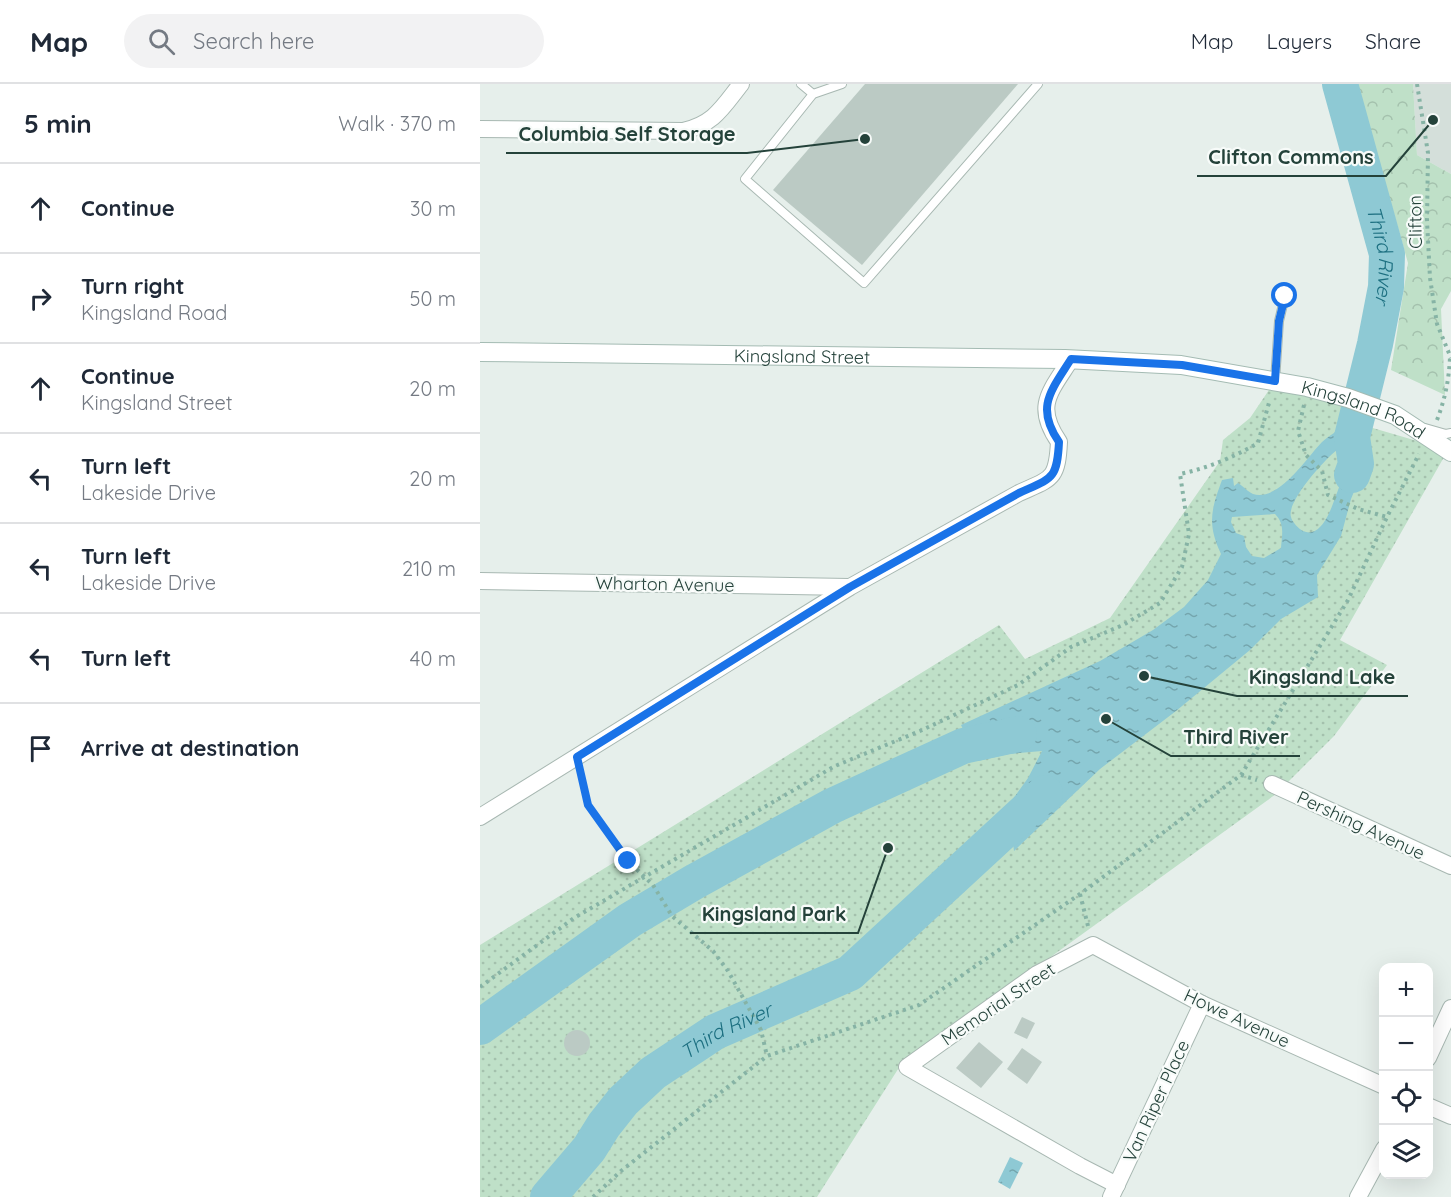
<!DOCTYPE html>
<meta charset="utf-8">
<style>
:root{--surface:#fff;--page:#f2f2f3;--text:#1f2937;--muted:#747a83;--line:#e0e1e3}
body{margin:0;font-family:Quicksand,sans-serif;background:var(--page);color:var(--text)}
.controls{position:absolute;right:18px;bottom:18px;display:grid;overflow:hidden;border-radius:12px;box-shadow:0 6px 24px #0002}
.controls button{width:54px;height:54px;display:grid;place-items:center;padding:0;border:0;border-bottom:2px solid var(--line);background:var(--surface);color:var(--text);font:30px sans-serif}
.stop{position:absolute;width:18px;height:18px;margin:-14px;border:4px solid #1a73e8;border-radius:50%;background:#fff}
.stop.end{background:#1a73e8;border-color:#fff;box-shadow:0 2px 6px #0008}
.list{margin:0;padding:0;list-style:none}
h2{display:flex;justify-content:space-between;align-items:center;height:78px;margin:0;padding:0 24px;font-size:26px}
h2 small{font-size:20px;font-weight:400;color:var(--muted)}
.list li{display:grid;grid-template-columns:39px 1fr auto;gap:18px;align-items:center;box-sizing:border-box;height:90px;padding:0 24px;border-top:2px solid var(--line)}
.list b{display:block;font-size:22px;white-space:nowrap}
.list p{margin:0;font-size:20px;white-space:nowrap;color:var(--muted)}
.list em{font-size:20px;font-style:normal;color:var(--muted)}
.icon{flex:none;width:33px;height:33px;fill:none;stroke:currentColor;stroke-width:2;stroke-linecap:round;stroke-linejoin:round}
.map{position:relative;flex:none;width:971px;height:1113px;overflow:hidden}
header{display:flex;align-items:center;gap:36px;box-sizing:border-box;height:84px;padding:0 30px;background:var(--surface);border-bottom:2px solid var(--line)}
header strong{font-size:28px}
nav{display:flex;gap:33px;margin-inline-start:auto;font-size:21px}
.search{width:420px;height:54px;background:var(--page);display:flex;align-items:center;gap:15px;box-sizing:border-box;padding:0 21px;border-radius:33px;color:var(--muted);font-size:22px}
main{display:flex}
aside{flex:1;background:var(--surface)}
.map>svg:first-child{display:block}
.built{fill:#d4dfda}
.forest{fill:url(#forest-crowns)}
.park{fill:url(#park-dots)}
.water{fill:url(#water-ripples);fill-rule:evenodd}
.lines{fill:none;stroke-linecap:round;stroke-linejoin:round}
.river{stroke:#8ec9d4;stroke-width:36}
.building{fill:#bbcac4}
.lane-casing{stroke:#a8b8b2;stroke-width:10}
.street-casing{stroke:#a8b8b2;stroke-width:18}
.secondary-casing{stroke:#a4bbb3;stroke-width:20}
.path{stroke:#86b3a5;stroke-width:4;stroke-dasharray:3 4.5;stroke-linecap:butt}
.lane{stroke:#fff;stroke-width:8}
.street{stroke:#fff;stroke-width:16}
.secondary{stroke:#fff;stroke-width:18}
.route{stroke:#1a73e8;stroke-width:8}
.labels{text-anchor:middle;dominant-baseline:central;stroke-width:4.5;stroke-linejoin:round;paint-order:stroke}
.street-label{font-size:18px;fill:#24423a;stroke:#f7fbf9}
.water-label{font-size:20px;font-style:italic;fill:#1c6f80;stroke:#f7fbf9}
.leader{fill:none;stroke:#24423a;stroke-width:2}
.callout-dot{fill:#24423a;stroke:#f7fbf9;stroke-width:2}
.callout-label{font-size:20px;text-anchor:middle;font-weight:bold;fill:#24423a;stroke:#f7fbf9;stroke-width:4.5;stroke-linejoin:round;paint-order:stroke}
</style>
<header>
<strong>Map</strong>
<div class="search"><svg class="icon" aria-label="search" viewBox="0 0 24 24"><circle cx="10" cy="10" r="6"/><path d="M15 15l6 6"/></svg>Search here</div>
<nav><a>Map</a><a>Layers</a><a>Share</a></nav>
</header>
<main>
<aside>
<h2>5 min<small>Walk · 370 m</small></h2>
<ul class="list">
<li><svg class="icon" aria-label="ahead" viewBox="0 0 24 24"><path d="M12 20V5M6 11l6-6 6 6"/></svg><div><b>Continue</b></div><em>30 m</em></li>
<li><svg class="icon" aria-label="right" viewBox="0 0 24 24"><path d="M7 20v-9h11M14 6l5 5-5 5"/></svg><div><b>Turn right</b><p>Kingsland Road</p></div><em>50 m</em></li>
<li><svg class="icon" aria-label="ahead" viewBox="0 0 24 24"><path d="M12 20V5M6 11l6-6 6 6"/></svg><div><b>Continue</b><p>Kingsland Street</p></div><em>20 m</em></li>
<li><svg class="icon" aria-label="left" viewBox="0 0 24 24"><path d="M17 20v-9H6M10 6l-5 5 5 5"/></svg><div><b>Turn left</b><p>Lakeside Drive</p></div><em>20 m</em></li>
<li><svg class="icon" aria-label="left" viewBox="0 0 24 24"><path d="M17 20v-9H6M10 6l-5 5 5 5"/></svg><div><b>Turn left</b><p>Lakeside Drive</p></div><em>210 m</em></li>
<li><svg class="icon" aria-label="left" viewBox="0 0 24 24"><path d="M17 20v-9H6M10 6l-5 5 5 5"/></svg><div><b>Turn left</b></div><em>40 m</em></li>
<li><svg class="icon" aria-label="arrive" viewBox="0 0 24 24"><path d="M6 21V4h12l-3 4 3 4H6"/></svg><div><b>Arrive at destination</b></div></li>
</ul>
</aside>
<div class="map">
<svg width="971" height="1113" viewBox="0 0 971 1113">
<defs>
<pattern id="forest-crowns" width="20" height="18" patternUnits="userSpaceOnUse" patternTransform="scale(1.5)"><rect width="20" height="18" fill="#bfe0c8"/><path d="M2 6a3 3 0 1 1 6 0M12 15a3 3 0 1 1 6 0" fill="none" stroke="#a4c1ad"/></pattern>
<pattern id="park-dots" width="8" height="8" patternUnits="userSpaceOnUse" patternTransform="scale(1.5)"><rect width="8" height="8" fill="#bfe0c8"/><path d="M2 2h.1M6 6h.1" fill="none" stroke="#a4c1ad" stroke-width="1.8" stroke-linecap="round"/></pattern>
<pattern id="water-ripples" width="26" height="14" patternUnits="userSpaceOnUse" patternTransform="scale(1.5)"><rect width="26" height="14" fill="#8ec9d4"/><path d="M2 4q2-2 4 0t4 0M15 11q2-2 4 0t4 0" fill="none" stroke="#74a5ad"/></pattern>
</defs>
<rect width="100%" height="100%" fill="#e6efeb"/>
<path class="built" d="M933,0H971V90L937,71Z"/>
<path class="forest" d="M877,0H933L937,71L971,90V207L961,225L965,311L911,286L928,179Z"/>
<path class="park" d="M795,297L868,314L862,335L968,366L860,556L907,581L854,652L796,710L420,982L337,1113H0V861L519,541L545,575L630,534L740,377L743,356L770,334Z"/>
<g class="water">
<path d="M863,340L883,347L880,362L885,374L880,393L871,415L861,452L837,491L838,513L801,535L770,566L696,627L620,685L534,767L528,722L548,694L562,667L529,670L498,677L481,641L620,577L673,546L704,523L728,496L741,470C727,440 731,426 742,396L753,394L754,402L758,399C763,402 768,408 773,410C799,418 827,373 842,358C850,351 857,348 863,340ZM857,366L861,367C870,380 863,392 858,406C853,419 843,456 823,447C819,445 812,438 811,433C806,418 845,375 857,366ZM795,430C805,440 802,450 801,464L784,474L772,472L766,463L764,452L756,449L751,438L752,433Z"/>
<path d="M530,1073L543,1079L530,1105L518,1098Z"/>
</g>
<g class="lines">
<g class="river">
<path id="s1" d="M860,0L907,170L906,203L895,260L872,353L876,380L872,391"/>
<path d="M0,943L150,836L214,798L352,722L483,662L539,650"/>
<path id="s2" d="M68,1113L109,1065L124,1041L143,1017L173,989L235,948L370,889L565,709"/>
</g>
</g>
<g class="building">
<path d="M385,0H538L382,181L293,106Z"/>
<path d="M542,933L555,939L547,955L534,949Z"/>
<circle cx="97" cy="959" r="13"/>
<path d="M499,958L523,978L501,1004L476,984Z"/>
<path d="M542,964L562,978L547,1000L527,985Z"/>
</g>
<g class="lines">
<g class="lane-casing">
<g id="lane">
<path d="M321,0L333,10"/>
<path d="M362,0L333,10L265,95L384,199L558,0"/>
<path d="M795,297L799,237L805,212"/>
<path d="M945,344L966,350L971,349"/>
</g>
</g>
<g class="street-casing">
<g id="street">
<path d="M0,45L203,47C234,40 242,24 261,0"/>
<path d="M0,497L369,503"/>
<path d="M792,700L971,782"/>
<path d="M0,733L370,503L539,409C572,394 577,396 579,358C554,322 570,308 591,275"/>
<path d="M948,974L971,924"/>
<path d="M948,1022L971,1032"/>
<path d="M637,1101L600,1082L427,983L557,890L613,861L722,920L904,1002"/>
<path d="M631,1113L722,920"/>
<path d="M878,1113L904,1065"/>
</g>
</g>
<g class="secondary-casing">
<g id="secondary">
<path id="s3" d="M0,268L585,275L701,281L827,303L868,314L915,331L971,368"/>
</g>
</g>
<g class="path">
<path d="M937,0L948,69L947,137L950,194L957,240L971,274"/>
<path d="M824,321L818,347L826,371L842,387L848,411L878,425L907,433"/>
<path d="M957,336C965,315 969,296 970,273"/>
<path d="M101,690L109,721L148,777L173,801L192,832L233,867L248,887L281,946L287,972"/>
<path d="M761,691L777,696"/>
<path d="M600,810L609,846"/>
<path d="M0,903L94,834L355,682L440,647L538,601L591,563L643,541L680,519L702,483L709,450L700,390C728,384 754,373 778,359L790,315"/>
<path d="M113,1113L141,1087L287,972L439,921L600,810L761,691L868,516L907,433L939,370"/>
</g>
<use href="#lane" class="lane"/>
<use href="#street" class="street"/>
<use href="#secondary" class="secondary"/>
</g>
<g class="lines">
<path class="route" d="M148,777L108,721L97,673L370,503L539,409C572,394 577,396 579,358C555,323 571,307 591,275L702,281L795,297L799,237L805,212"/>
</g>
<g class="labels">
<g class="street-label">
<text transform="translate(935 138) rotate(-91)">Clifton</text>
<text stroke="none"><textPath href="#s3" startOffset="322">Kingsland Street</textPath></text>
<text stroke="none"><textPath href="#s3" startOffset="890">Kingsland Road</textPath></text>
<text transform="translate(185 500) rotate(1)">Wharton Avenue</text>
<text transform="translate(881 741) rotate(25)">Pershing Avenue</text>
<text transform="translate(518 920) rotate(-34)">Memorial Street</text>
<text transform="translate(757 934) rotate(25)">Howe Avenue</text>
<text transform="translate(676 1017) rotate(-65)">Van Riper Place</text>
</g>
<g class="water-label">
<text stroke="none"><textPath href="#s1" startOffset="177">Third River</textPath></text>
<text stroke="none"><textPath href="#s2" startOffset="248">Third River</textPath></text>
</g>
</g>
<path class="leader" d="M385 55L267 69H26M953 36L906 92H717M664 592L757 612H928M626 635L691 672H820M408 764L378 849H210"/>
<g class="callout-dot">
<circle cx="385" cy="55" r="6"/>
<circle cx="953" cy="36" r="6"/>
<circle cx="664" cy="592" r="6"/>
<circle cx="626" cy="635" r="6"/>
<circle cx="408" cy="764" r="6"/>
</g>
<g class="callout-label">
<text x="147" y="57">Columbia Self Storage</text>
<text x="811" y="80">Clifton Commons</text>
<text x="842" y="600">Kingsland Lake</text>
<text x="756" y="660">Third River</text>
<text x="294" y="837">Kingsland Park</text>
</g>
</svg>
<div class="controls">
<button>+</button>
<button>−</button>
<button><svg class="icon" aria-label="locate" viewBox="0 0 24 24"><circle cx="12" cy="12" r="6"/><path d="M12 2v4M12 18v4M2 12h4M18 12h4"/></svg></button>
<button><svg class="icon" aria-label="layers" viewBox="0 0 24 24"><path d="M12 4l9 5-9 5-9-5zM3 14l9 5 9-5"/></svg></button>
</div>
<div class="stop" style="left:805px;top:212px"></div>
<div class="stop end" style="left:148px;top:777px"></div>
</div>
</main>
